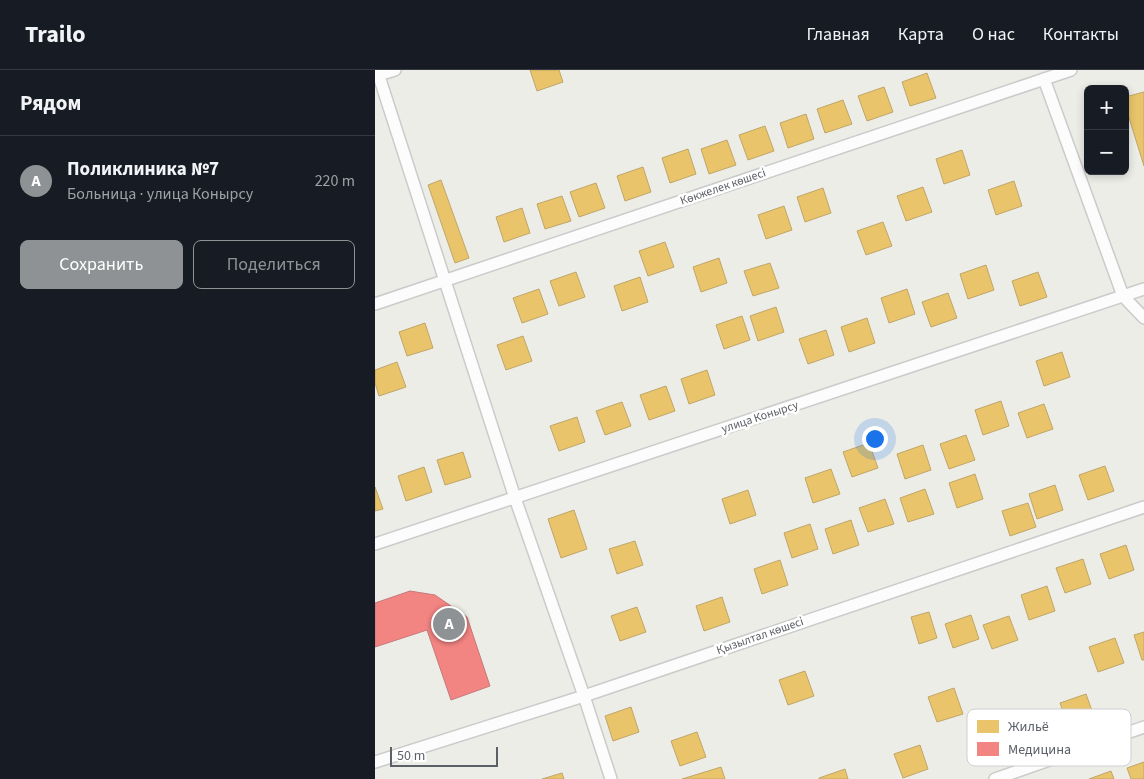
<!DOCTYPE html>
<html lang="ru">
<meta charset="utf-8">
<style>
:root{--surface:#171b24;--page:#20242c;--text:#f1f3f6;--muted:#9ea1a6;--line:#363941;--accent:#8f9294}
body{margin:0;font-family:"Source Sans 3",sans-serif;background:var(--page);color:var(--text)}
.controls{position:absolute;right:15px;top:15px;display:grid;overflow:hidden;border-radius:8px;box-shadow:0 2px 8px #0003}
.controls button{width:45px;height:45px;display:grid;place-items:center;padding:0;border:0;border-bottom:1px solid var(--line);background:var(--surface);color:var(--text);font:25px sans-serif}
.scale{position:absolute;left:15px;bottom:12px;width:108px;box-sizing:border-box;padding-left:5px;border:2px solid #5c6167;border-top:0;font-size:14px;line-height:18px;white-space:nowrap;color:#5c6167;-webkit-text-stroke:4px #fff;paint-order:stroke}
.you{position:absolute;left:499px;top:368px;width:18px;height:18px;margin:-12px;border:4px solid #fff;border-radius:50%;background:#1a73e8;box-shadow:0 0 0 8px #1a73e833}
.badge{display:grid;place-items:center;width:32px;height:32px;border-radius:50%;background:var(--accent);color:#fff;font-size:16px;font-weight:700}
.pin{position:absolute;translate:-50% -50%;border:2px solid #fff;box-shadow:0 1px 5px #0006}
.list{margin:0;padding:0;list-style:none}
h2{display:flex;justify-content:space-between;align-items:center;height:65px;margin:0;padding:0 20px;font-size:21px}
h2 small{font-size:16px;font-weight:400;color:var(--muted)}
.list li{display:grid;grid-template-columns:32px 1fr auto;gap:15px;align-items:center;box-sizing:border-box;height:90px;padding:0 20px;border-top:1px solid var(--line)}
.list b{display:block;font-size:19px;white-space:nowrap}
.list p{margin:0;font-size:16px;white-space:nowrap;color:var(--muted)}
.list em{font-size:16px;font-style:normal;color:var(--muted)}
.actions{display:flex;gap:10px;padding:15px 20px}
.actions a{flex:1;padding:11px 0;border:1px solid var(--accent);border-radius:8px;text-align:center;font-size:18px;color:var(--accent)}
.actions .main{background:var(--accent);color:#fff}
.map{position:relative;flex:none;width:769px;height:709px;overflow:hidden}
header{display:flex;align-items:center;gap:30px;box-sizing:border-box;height:70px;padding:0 25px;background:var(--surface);border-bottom:1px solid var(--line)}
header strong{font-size:24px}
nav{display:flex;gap:28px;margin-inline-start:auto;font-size:18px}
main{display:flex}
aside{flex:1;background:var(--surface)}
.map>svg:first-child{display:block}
.homes{fill:#e9c46a;stroke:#bfa669}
.health{fill:#f28482;stroke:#c57a7a}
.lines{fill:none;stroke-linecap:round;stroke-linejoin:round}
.minor-casing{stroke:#cacbca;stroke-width:14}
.minor{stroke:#fcfcfc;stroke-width:11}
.labels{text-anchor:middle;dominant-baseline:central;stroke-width:5;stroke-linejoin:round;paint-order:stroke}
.street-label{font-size:12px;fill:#5c6167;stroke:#fff}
.key{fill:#fff;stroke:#ced0d1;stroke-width:1}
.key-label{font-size:14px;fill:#5c6167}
</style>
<header>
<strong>Trailo</strong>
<nav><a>Главная</a><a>Карта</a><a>О нас</a><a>Контакты</a></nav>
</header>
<main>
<aside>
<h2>Рядом<small></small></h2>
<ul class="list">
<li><span class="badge">A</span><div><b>Поликлиника №7</b><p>Больница · улица Конырсу</p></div><em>220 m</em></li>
</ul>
<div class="actions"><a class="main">Сохранить</a><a>Поделиться</a></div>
</aside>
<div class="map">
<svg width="769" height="709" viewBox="0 0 769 709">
<rect width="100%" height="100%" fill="#edede8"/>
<g class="homes">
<path d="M155,0H184L188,12L162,21Z"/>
<path d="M552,3L561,28L535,36L527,12Z"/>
<path d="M509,17L518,42L492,51L483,26Z"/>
<path d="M769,22V96L750,35V27Z"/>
<path d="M468,30L477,54L450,63L442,39Z"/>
<path d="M431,44L439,69L413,78L405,53Z"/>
<path d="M390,56L399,81L373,90L364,65Z"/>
<path d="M352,70L361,95L334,104L326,79Z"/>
<path d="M313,79L321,104L295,113L287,88Z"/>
<path d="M587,80L595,105L569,114L561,89Z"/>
<path d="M268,97L276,122L250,131L242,106Z"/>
<path d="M66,110L94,188L80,193L53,115Z"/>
<path d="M639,111L647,136L621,145L613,120Z"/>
<path d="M221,113L230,138L204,147L195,122Z"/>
<path d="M548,117L557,142L531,151L522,126Z"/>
<path d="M448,118L456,143L430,152L422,127Z"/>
<path d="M187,126L196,151L170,159L162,134Z"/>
<path d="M409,136L417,160L391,169L383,145Z"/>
<path d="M147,138L155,163L129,172L121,147Z"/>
<path d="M508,152L517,176L491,185L482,161Z"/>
<path d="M290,172L299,197L273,206L264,181Z"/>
<path d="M344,188L352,213L326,222L318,197Z"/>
<path d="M395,193L404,218L378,226L369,201Z"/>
<path d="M611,195L619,220L593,229L585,204Z"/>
<path d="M201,202L210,227L184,236L175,211Z"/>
<path d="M663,202L672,227L645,236L637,211Z"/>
<path d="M265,207L273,232L247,241L239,216Z"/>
<path d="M164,219L173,244L147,253L138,228Z"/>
<path d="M532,219L540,244L514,253L506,228Z"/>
<path d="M573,223L582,248L556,257L547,232Z"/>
<path d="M401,237L409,262L383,271L375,246Z"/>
<path d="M367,246L375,270L349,279L341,255Z"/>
<path d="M492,248L500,273L474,282L466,257Z"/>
<path d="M50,253L58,278L32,286L24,262Z"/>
<path d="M451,260L459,285L433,294L424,269Z"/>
<path d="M148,266L157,291L131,300L122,275Z"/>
<path d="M687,282L695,307L669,316L661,291Z"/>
<path d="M22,292L31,317L4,326L0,313V300Z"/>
<path d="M332,300L340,325L314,334L306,309Z"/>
<path d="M291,316L300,341L274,350L265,325Z"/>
<path d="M626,331L634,356L608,365L600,340Z"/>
<path d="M247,332L256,356L230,365L221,341Z"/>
<path d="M669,334L678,359L652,368L643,343Z"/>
<path d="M202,347L210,372L184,381L175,356Z"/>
<path d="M591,365L600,390L574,399L565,374Z"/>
<path d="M494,373L503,398L477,407L468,382Z"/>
<path d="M548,375L556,400L530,409L522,384Z"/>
<path d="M88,382L96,407L70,415L62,390Z"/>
<path d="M730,396L739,421L713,430L704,405Z"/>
<path d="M49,397L57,422L31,431L23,406Z"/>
<path d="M456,399L465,424L438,433L430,408Z"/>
<path d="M600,404L608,429L582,438L574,413Z"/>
<path d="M680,415L688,440L662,449L654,424Z"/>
<path d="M0,417L8,439L0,441Z"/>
<path d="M550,419L559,444L533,452L525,428Z"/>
<path d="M373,420L381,445L355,454L347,429Z"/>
<path d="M510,429L519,454L493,462L484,438Z"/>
<path d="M653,433L661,457L635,466L627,441Z"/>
<path d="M199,440L212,479L186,488L173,449Z"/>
<path d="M476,450L484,475L458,484L450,459Z"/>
<path d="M435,454L443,479L417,488L409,463Z"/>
<path d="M260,471L268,495L242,504L234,479Z"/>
<path d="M751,475L759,500L734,509L725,484Z"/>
<path d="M708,489L716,514L690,523L681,498Z"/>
<path d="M405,490L413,515L387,524L379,499Z"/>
<path d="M672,516L680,541L654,550L646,525Z"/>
<path d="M347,527L355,552L329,561L321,536Z"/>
<path d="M262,537L271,562L245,571L236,546Z"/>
<path d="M554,542L562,568L544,574L536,547Z"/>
<path d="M596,545L604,569L578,578L570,554Z"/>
<path d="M634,546L643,570L617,579L608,555Z"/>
<path d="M769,562V590H767L759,565Z"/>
<path d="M740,568L749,593L723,602L714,577Z"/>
<path d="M430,601L439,626L413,635L404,610Z"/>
<path d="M579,618L588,644L562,652L553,627Z"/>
<path d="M711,624L720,649L694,658L685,633Z"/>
<path d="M256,637L264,662L238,671L230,646Z"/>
<path d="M322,662L331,687L305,696L296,671Z"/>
<path d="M545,675L553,699L528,708L519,684Z"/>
<path d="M769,692V709H756L752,698Z"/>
<path d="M346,697L350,709H307Z"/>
<path d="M470,699L473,709H444V708Z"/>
<path d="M736,701L739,709H714Z"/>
<path d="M187,703L189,709H167Z"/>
</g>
<path class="health" d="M35,521L60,525L92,547L115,616L76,630L52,560L0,577V533Z"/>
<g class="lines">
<g class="minor-casing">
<g id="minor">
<path d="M2,0L140,428L209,626L236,709"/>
<path d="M0,6L20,0"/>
<path d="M669,9L748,226L769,248"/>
<path d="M0,234L696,0"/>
<path d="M0,474L769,219"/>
<path d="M0,692L209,626L769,437"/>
<path d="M620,709L769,657"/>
</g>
</g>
<use href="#minor" class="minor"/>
</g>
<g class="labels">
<g class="street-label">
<text transform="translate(348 117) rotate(-19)">Көкжелек көшесі</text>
<text transform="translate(385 347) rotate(-18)">улица Конырсу</text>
<text transform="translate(385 566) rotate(-19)">Қызылтал көшесі</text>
</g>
</g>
<rect x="592" y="639" width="164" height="57" rx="8" class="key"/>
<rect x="602" y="650" width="22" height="13" fill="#e9c46a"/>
<rect x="602" y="672" width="22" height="14" fill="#f28482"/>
<g class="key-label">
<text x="633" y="661">Жильё</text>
<text x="633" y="684">Медицина</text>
</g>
</svg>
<div class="controls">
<button>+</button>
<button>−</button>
</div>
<div class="scale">50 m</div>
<div class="you"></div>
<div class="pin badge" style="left:74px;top:554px">A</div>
</div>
</main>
